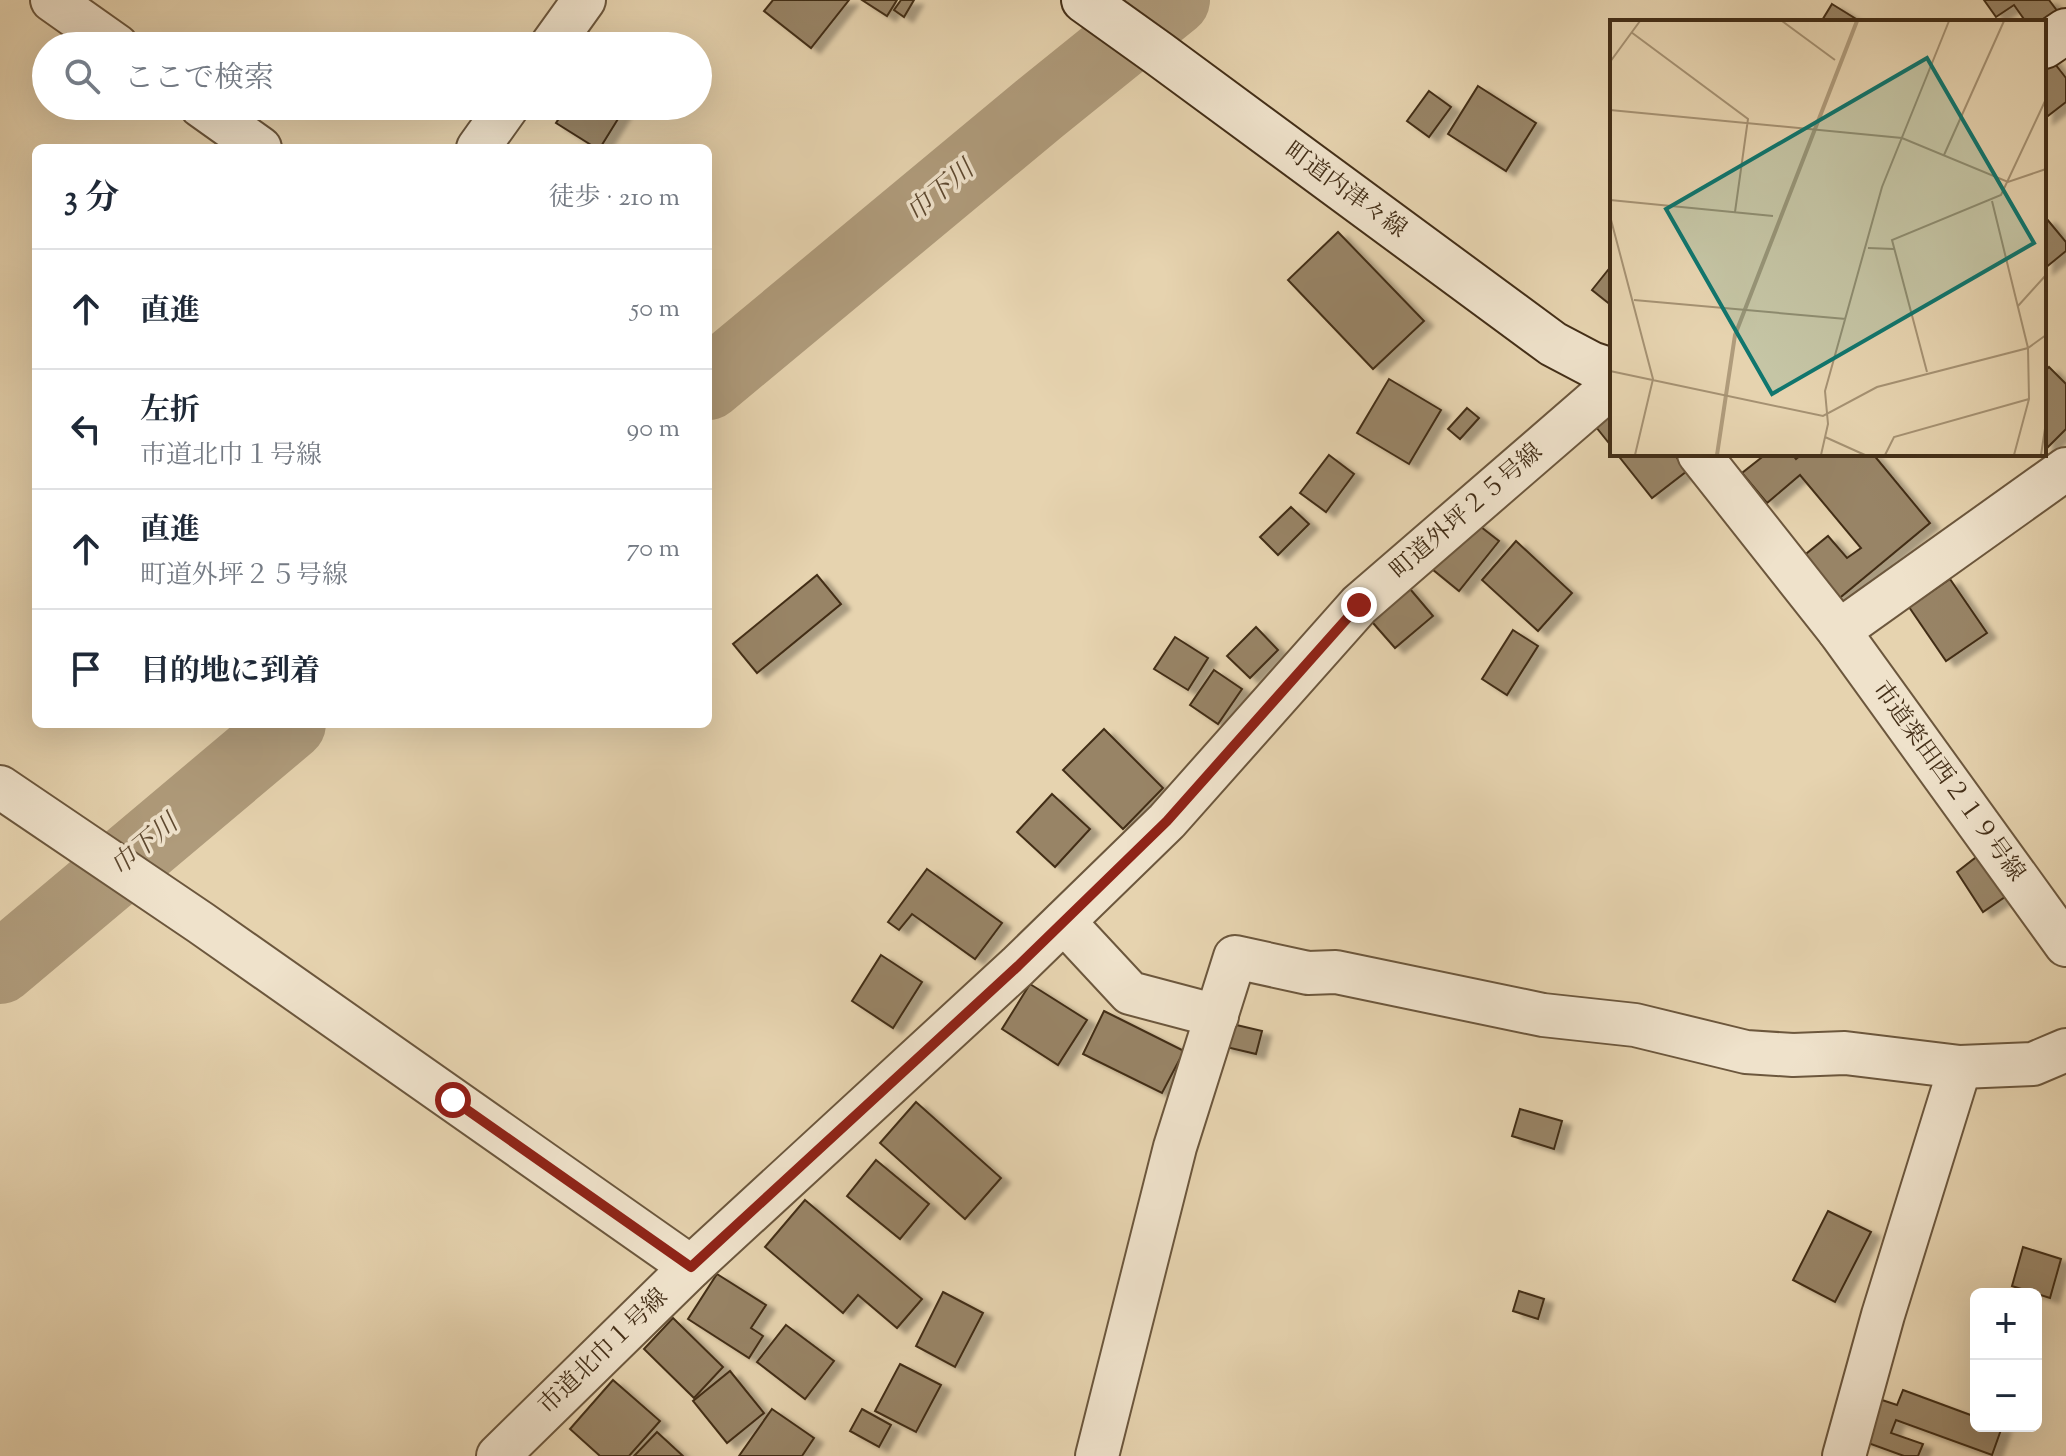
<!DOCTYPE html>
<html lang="ja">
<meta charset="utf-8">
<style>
:root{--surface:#fff;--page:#f2f2f3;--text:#1f2937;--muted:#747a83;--line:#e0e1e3}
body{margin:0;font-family:"Sorts Mill Goudy","Noto Serif JP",serif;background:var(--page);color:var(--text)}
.controls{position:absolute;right:24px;bottom:24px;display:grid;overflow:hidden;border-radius:12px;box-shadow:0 8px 32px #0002}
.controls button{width:72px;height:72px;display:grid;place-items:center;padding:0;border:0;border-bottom:2px solid var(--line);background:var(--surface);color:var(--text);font:40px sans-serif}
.stop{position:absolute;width:24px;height:24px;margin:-18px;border:6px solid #8f2418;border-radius:50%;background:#fff}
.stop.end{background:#8f2418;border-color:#fff;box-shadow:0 2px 8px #0008}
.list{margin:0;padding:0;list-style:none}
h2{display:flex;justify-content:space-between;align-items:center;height:104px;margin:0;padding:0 32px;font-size:34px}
h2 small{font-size:26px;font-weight:400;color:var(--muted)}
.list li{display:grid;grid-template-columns:52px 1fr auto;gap:24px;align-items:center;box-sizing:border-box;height:120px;padding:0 32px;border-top:2px solid var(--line)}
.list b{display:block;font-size:30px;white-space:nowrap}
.list p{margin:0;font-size:26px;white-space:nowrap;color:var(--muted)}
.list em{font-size:26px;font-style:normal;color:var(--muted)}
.icon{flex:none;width:44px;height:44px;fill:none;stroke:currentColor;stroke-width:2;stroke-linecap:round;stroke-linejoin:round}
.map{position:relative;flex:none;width:2066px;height:1456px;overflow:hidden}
.search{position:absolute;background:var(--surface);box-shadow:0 8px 32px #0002;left:32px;top:32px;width:680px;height:88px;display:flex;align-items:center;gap:20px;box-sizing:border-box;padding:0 28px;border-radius:44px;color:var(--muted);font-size:30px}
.panel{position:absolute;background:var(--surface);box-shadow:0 8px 32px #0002;left:32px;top:144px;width:680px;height:584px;border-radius:12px}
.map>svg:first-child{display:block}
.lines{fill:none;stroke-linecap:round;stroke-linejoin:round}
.river{stroke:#af9b7b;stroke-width:72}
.building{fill:#988466;stroke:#432e17;stroke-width:2;filter:url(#shadow)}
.street-casing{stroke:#6c573d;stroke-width:46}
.secondary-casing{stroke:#432e17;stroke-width:48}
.street{stroke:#efe2cb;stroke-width:42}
.secondary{stroke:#efe2cb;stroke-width:44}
.route{stroke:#8f2418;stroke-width:10}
.labels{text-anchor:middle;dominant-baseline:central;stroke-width:7;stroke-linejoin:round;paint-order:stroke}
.street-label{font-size:24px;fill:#432e17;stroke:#efe2cb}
.water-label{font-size:26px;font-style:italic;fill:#5e4930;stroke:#efe2cb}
.inset-river{fill:none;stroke:#af9b7b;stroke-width:4}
.inset-road{fill:none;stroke:#a59172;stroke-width:2}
.view{fill:#0f766e;fill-opacity:0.15;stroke:#0f766e;stroke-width:4}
.inset-edge{fill:none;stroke:#432e17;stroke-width:4}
</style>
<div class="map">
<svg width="2066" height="1456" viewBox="0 0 2066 1456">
<defs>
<filter id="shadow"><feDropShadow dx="9" dy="5" stdDeviation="2" flood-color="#0004"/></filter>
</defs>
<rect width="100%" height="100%" fill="#e6d3af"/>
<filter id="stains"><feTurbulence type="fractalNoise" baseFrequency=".0025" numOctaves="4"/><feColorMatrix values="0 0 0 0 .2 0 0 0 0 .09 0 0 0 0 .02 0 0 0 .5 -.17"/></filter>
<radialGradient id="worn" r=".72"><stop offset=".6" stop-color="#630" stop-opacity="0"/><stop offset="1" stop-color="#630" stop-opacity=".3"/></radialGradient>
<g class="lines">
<g class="river">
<path d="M708,384L1039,109L1174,0"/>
<path d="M0,968L290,724"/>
</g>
</g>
<g class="building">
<path d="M773,0H849L811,48L764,11Z"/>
<path d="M862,0H897L887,16Z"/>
<path d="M901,0H914L904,17L894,10Z"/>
<path d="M1984,0H2049L2058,12L2044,22H2026L2014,5L1996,17Z"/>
<path d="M1832,4L1861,22H1821Z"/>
<path d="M2048,55L2066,78V102L2044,119V58Z"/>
<path d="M1478,86L1536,123L1506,171L1448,134Z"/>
<path d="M1429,91L1451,107L1429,137L1407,121Z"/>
<path d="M567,106H626L600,148H596L556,123Z"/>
<path d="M2046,218L2066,242V251L2044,269V220Z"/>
<path d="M1338,232L1424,321L1373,369L1288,280Z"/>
<path d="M1612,265V306L1592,290Z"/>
<path d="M2049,367L2066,384V429L2044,451V372Z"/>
<path d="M1389,379L1441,410L1409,464L1357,433Z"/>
<path d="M1612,406V447L1592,422Z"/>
<path d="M1467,408L1479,418L1460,439L1448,429Z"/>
<path d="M1617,454H1674L1687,471L1652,498Z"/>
<path d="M1766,454H1792L1796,459L1802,454H1873L1930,523L1836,601L1801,558L1828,536L1847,558L1861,548L1800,475L1767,503L1742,473Z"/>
<path d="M1329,455L1354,474L1326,512L1300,493Z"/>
<path d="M1291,507L1309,524L1278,555L1260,537Z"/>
<path d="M1472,520L1499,541L1459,591L1432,569Z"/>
<path d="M1516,541L1572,593L1538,631L1482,580Z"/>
<path d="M817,575L841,604L757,673L733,644Z"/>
<path d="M1950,579L1987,633L1946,661L1909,607Z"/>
<path d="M1405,583L1433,616L1395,648L1366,615Z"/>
<path d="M1256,627L1278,650L1250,678L1227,656Z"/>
<path d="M1513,630L1538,646L1507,695L1482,679Z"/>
<path d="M1175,637L1208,658L1188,690L1154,669Z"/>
<path d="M1214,670L1242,689L1218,724L1190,705Z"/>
<path d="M1104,729L1163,788L1123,829L1063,770Z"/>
<path d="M1052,794L1090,829L1055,867L1017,832Z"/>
<path d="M1984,851L2015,890L1983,912L1957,872Z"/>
<path d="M927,869L1002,923L975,959L912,914L899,930L888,922Z"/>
<path d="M881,955L922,982L893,1028L852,1001Z"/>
<path d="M1030,984L1087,1020L1058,1065L1002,1029Z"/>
<path d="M1104,1011L1184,1051L1162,1093L1083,1054Z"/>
<path d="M1228,1023L1262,1031L1256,1054L1222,1046Z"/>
<path d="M916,1102L1001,1178L965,1219L880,1143Z"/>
<path d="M1520,1109L1562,1121L1554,1149L1512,1136Z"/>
<path d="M876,1160L929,1204L900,1239L847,1196Z"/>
<path d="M805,1200L922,1299L897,1328L858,1295L843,1313L765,1247Z"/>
<path d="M1828,1211L1871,1232L1835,1302L1793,1280Z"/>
<path d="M2023,1247L2061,1259L2050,1298L2012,1286Z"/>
<path d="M717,1274L766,1305L751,1328L763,1336L749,1358L688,1319Z"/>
<path d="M1519,1291L1544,1299L1538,1319L1513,1311Z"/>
<path d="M943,1292L983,1313L955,1367L916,1346Z"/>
<path d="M673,1318L723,1367L694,1398L644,1349Z"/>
<path d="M786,1325L834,1361L805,1399L757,1362Z"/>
<path d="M900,1364L941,1385L916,1432L875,1411Z"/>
<path d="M730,1371L764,1413L727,1443L693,1401Z"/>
<path d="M613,1380L660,1421L629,1456H600L570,1429Z"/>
<path d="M1903,1390L1976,1417V1426L2002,1427L1992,1455L1896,1420L1891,1433L1923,1444L1918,1456H1904L1857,1439L1873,1397L1897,1405Z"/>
<path d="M772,1409L814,1438L802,1456H739Z"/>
<path d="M862,1409L891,1425L879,1447L850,1431Z"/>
<path d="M657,1432L683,1456H634Z"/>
</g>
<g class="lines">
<g class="street-casing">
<g id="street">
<path d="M52,0L117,46"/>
<path d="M551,46L584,0"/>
<path d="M201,106L260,148"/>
<path d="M478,148L508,106"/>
<path d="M1699,454L1839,631L2066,945"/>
<path d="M1839,631L2066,469"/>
<path d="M0,787L201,923L691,1267"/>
<path d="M1064,922L1130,993L1217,1016"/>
<path d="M498,1456L691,1267L1018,966L1167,821L1359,605L1612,386"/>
<path d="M1097,1456L1175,1147L1235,957L1308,973L1336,972L1543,1015L1635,1025L1746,1052L1793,1055L1845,1053L1960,1067L2033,1064L2066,1050"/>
<path d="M1844,1456L1883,1315L1960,1067"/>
</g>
</g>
<g class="secondary-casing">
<g id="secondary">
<path d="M1084,0L1158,53L1553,344L1591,364L1612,371"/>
<path d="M2044,46L2066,31"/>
</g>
</g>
<use href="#street" class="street"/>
<use href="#secondary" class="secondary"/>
</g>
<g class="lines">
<path class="route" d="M453,1100L691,1267L1018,966L1167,821L1359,605"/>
</g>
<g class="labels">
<g class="street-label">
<text transform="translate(1345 191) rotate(36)">町道内津々線</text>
<text transform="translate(1467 512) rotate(-41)">町道外坪２５号線</text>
<text transform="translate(1948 782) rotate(54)">市道楽田西２１９号線</text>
<text transform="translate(604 1352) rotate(-44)">市道北巾１号線</text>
</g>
<g class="water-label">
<text transform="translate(941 192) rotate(-40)">巾下川</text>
<text transform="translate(145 846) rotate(-40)">巾下川</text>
</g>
</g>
<g transform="translate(1610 20)">
<rect width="436" height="436" fill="#e6d3af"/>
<path class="inset-river" d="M107,435L125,315L247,1"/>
<path class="inset-road" d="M172,1L225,40M21,12L138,99L125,192M0,42L30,1M0,90L292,118L398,162L436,149M334,135L394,1M0,180L163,196M382,181L418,328L419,379L404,435M0,196L43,359L25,435M258,228L284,229M24,280L236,299M408,286L436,255M0,351L213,396L267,367L418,328L436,315M317,352L282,220L391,175L436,79M215,417L255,435M211,435L218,404L215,371L272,167L339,1M275,435L284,417L419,379M431,435L436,402"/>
<path class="view" d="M317,38L424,223L162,374L56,189Z"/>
<rect width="436" height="436" class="inset-edge"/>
</g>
<rect width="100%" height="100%" filter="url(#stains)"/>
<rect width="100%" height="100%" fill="url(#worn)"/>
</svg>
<div class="controls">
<button>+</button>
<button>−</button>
</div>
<div class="stop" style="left:453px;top:1100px"></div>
<div class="stop end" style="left:1359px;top:605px"></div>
<div class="search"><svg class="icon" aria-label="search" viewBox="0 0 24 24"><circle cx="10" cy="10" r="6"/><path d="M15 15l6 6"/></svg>ここで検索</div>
<section class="panel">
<h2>3 分<small>徒歩 · 210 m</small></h2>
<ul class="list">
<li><svg class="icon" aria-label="ahead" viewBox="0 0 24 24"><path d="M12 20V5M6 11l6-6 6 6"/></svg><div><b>直進</b></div><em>50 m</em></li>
<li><svg class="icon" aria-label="left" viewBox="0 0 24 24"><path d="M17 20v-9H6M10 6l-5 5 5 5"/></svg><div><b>左折</b><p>市道北巾１号線</p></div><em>90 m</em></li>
<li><svg class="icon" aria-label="ahead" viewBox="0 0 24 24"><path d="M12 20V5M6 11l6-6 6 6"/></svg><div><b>直進</b><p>町道外坪２５号線</p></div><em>70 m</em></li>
<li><svg class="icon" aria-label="arrive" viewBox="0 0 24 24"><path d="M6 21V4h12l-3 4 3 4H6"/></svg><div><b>目的地に到着</b></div></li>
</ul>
</section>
</div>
